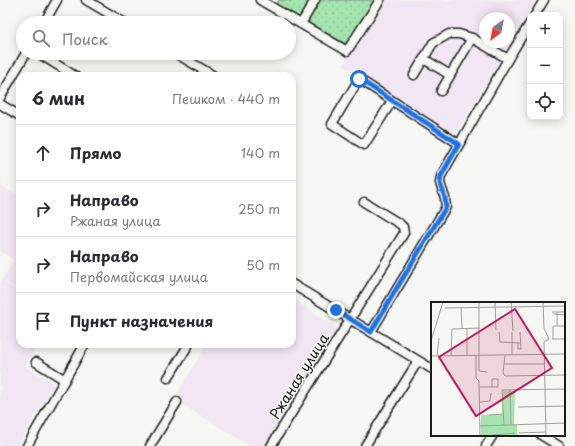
<!DOCTYPE html>
<html lang="ru">
<meta charset="utf-8">
<style>
:root{--surface:#fff;--page:#f2f2f3;--text:#2b2b33;--muted:#7c7c81;--line:#e1e1e2}
body{margin:0;font-family:"Playpen Sans",sans-serif;background:var(--page);color:var(--text)}
.controls{position:absolute;right:12px;top:12px;display:grid;overflow:hidden;border-radius:8px;box-shadow:0 2px 10px #0003}
.controls button{width:36px;height:36px;display:grid;place-items:center;padding:0;border:0;border-bottom:1px solid var(--line);background:var(--surface);color:var(--text);font:20px sans-serif}
.compass{position:absolute;left:479px;top:12px;width:36px;height:36px;border-radius:50%;background:var(--surface);box-shadow:0 2px 10px #0003;rotate:212deg}
.stop{position:absolute;width:12px;height:12px;margin:-9px;border:3px solid #1a73e8;border-radius:50%;background:#fff}
.stop.end{background:#1a73e8;border-color:#fff;box-shadow:0 1px 4px #0008}
.list{margin:0;padding:0;list-style:none}
h2{display:flex;justify-content:space-between;align-items:center;height:52px;margin:0;padding:0 16px;font-size:17px}
h2 small{font-size:13px;font-weight:400;color:var(--muted)}
.list li{display:grid;grid-template-columns:26px 1fr auto;gap:12px;align-items:center;box-sizing:border-box;height:56px;padding:0 16px;border-top:1px solid var(--line)}
.list b{display:block;font-size:15px;white-space:nowrap}
.list p{margin:0;font-size:13px;white-space:nowrap;color:var(--muted)}
.list em{font-size:13px;font-style:normal;color:var(--muted)}
.icon{flex:none;width:22px;height:22px;fill:none;stroke:currentColor;stroke-width:2;stroke-linecap:round;stroke-linejoin:round}
.map{position:relative;flex:none;width:575px;height:446px;overflow:hidden}
.search{position:absolute;background:var(--surface);box-shadow:0 2px 10px #0003;left:16px;top:16px;width:280px;height:44px;display:flex;align-items:center;gap:10px;box-sizing:border-box;padding:0 14px;border-radius:22px;color:var(--muted);font-size:15px}
.panel{position:absolute;background:var(--surface);box-shadow:0 2px 10px #0003;left:16px;top:72px;width:280px;height:276px;border-radius:12px}
.map>svg:first-child{display:block}
.built{fill:#f1e7f2;fill-rule:evenodd}
.grass{fill:url(#grass-dots);stroke:#608065}
.lines{fill:none;stroke-linecap:round;stroke-linejoin:round}
.minor-casing{stroke:#1c1c1c;stroke-width:11}
.minor{stroke:#f6f6f2;stroke-width:8}
.route{stroke:#1a73e8;stroke-width:5}
.labels{text-anchor:middle;dominant-baseline:central;stroke-width:3;stroke-linejoin:round;paint-order:stroke}
.street-label{font-size:14px;fill:#1c1c1c;stroke:#f6f6f2}
.inset-road{fill:none;stroke:#9f9f9c;stroke-width:1}
.view{fill:#c2185b;fill-opacity:0.15;stroke:#c2185b;stroke-width:2}
.inset-edge{fill:none;stroke:#1c1c1c;stroke-width:2}
</style>
<div class="map">
<svg width="575" height="446" viewBox="0 0 575 446">
<defs>
<pattern id="grass-dots" width="8" height="8" patternUnits="userSpaceOnUse"><rect width="8" height="8" fill="#a4e5ae"/><path d="M2 2h.1M6 6h.1" fill="none" stroke="#8dc495" stroke-width="1.8" stroke-linecap="round"/></pattern>
</defs>
<rect width="100%" height="100%" fill="#f6f6f2"/>
<filter id="ink" filterUnits="userSpaceOnUse"><feTurbulence type="fractalNoise" baseFrequency=".025" numOctaves="2"/><feDisplacementMap in="SourceGraphic" scale="8" xChannelSelector="R" yChannelSelector="G"/><feConvolveMatrix kernelMatrix="1 2 1 2 8 2 1 2 1" color-interpolation-filters="sRGB"/></filter>
<g filter="url(#ink)">
<g class="built">
<path d="M384,0H536L453,138L343,65ZM485,18H509V42H485Z"/>
<path d="M0,185L19,197L20,196V288L19,290L2,280L14,260L0,251Z"/>
<path d="M2,280L20,292V344H39L25,366L55,384L17,446H0V284Z"/>
<path d="M292,299L341,330L269,446H250L174,399L207,344H292Z"/>
</g>
<path class="grass" d="M279,0H376L346,44L276,4Z"/>
<g class="lines">
<g class="minor-casing">
<g id="minor">
<path d="M86,0L125,23"/>
<path d="M260,0L347,51L380,0"/>
<path d="M535,15L544,0"/>
<path d="M44,23L57,0"/>
<path d="M301,24L315,0"/>
<path d="M38,53L75,76"/>
<path d="M175,53L214,76"/>
<path d="M424,59L450,75"/>
<path d="M414,75L433,43L449,34H459L472,38L508,59"/>
<path d="M441,91L472,38"/>
<path d="M0,98L26,53"/>
<path d="M392,101L364,145L332,124L359,79L459,144"/>
<path d="M0,104L20,116"/>
<path d="M292,284L432,369"/>
<path d="M371,332L446,207L445,198L440,183L441,176L508,59L530,23"/>
<path d="M36,362L65,380"/>
<path d="M168,378L189,344"/>
<path d="M541,435L559,446"/>
<path d="M27,446L85,344"/>
<path d="M150,446L177,402"/>
<path d="M271,446L404,233L403,227L400,224L364,202"/>
<path d="M365,446L418,361"/>
<path d="M486,446L493,435"/>
</g>
</g>
<use href="#minor" class="minor"/>
</g>
</g>
<g class="lines" filter="url(#ink)">
<path class="route" d="M336,310L371,332L392,296L446,207L445,198L440,183L441,176L459,144L359,79"/>
</g>
<g class="labels">
<g class="street-label">
<text transform="translate(299 376) rotate(-58)">Ржаная улица</text>
</g>
</g>
<g transform="translate(431 302)">
<rect width="134" height="134" fill="#f6f6f2"/>
<path d="M72,89H84L83,123H86V134H50V113L71,112Z" fill="#a4e5ae"/>
<path class="inset-road" d="M48,0V69L56,70M64,0L65,28M80,0L82,29M112,0L113,26L118,37M30,5L31,26M14,6L134,4M121,10H134M126,10V24M122,12L134,13M68,30L69,40L89,41M121,37H134M122,37V24H134M0,39L12,0M87,41V47H90L89,30M20,53L21,27L49,26M36,53V26M45,53V76L48,79L49,134M74,53L72,71L74,74L134,73M81,53V30M0,54L134,52M6,54L8,36M73,62H113M49,85H67V77H61V85M79,88L80,122M49,100L59,99L60,91M87,105L134,104M58,113L72,112M73,123L71,88L134,87M49,124L134,121M88,131L115,130M53,134L84,131M115,134L113,40L118,37"/>
<path class="view" d="M84,7L121,66L45,114L8,55Z"/>
<rect width="134" height="134" class="inset-edge"/>
</g>
</svg>
<div class="controls">
<button>+</button>
<button>−</button>
<button><svg class="icon" aria-label="locate" viewBox="0 0 24 24"><circle cx="12" cy="12" r="6"/><path d="M12 2v4M12 18v4M2 12h4M18 12h4"/></svg></button>
</div>
<svg class="compass" viewBox="-18 -18 36 36"><path d="M0-13l5 13h-10z" fill="#e53935"/><path d="M0 13l5-13h-10z" fill="#7c7c81"/></svg>
<div class="stop" style="left:359px;top:79px"></div>
<div class="stop end" style="left:336px;top:310px"></div>
<div class="search"><svg class="icon" aria-label="search" viewBox="0 0 24 24"><circle cx="10" cy="10" r="6"/><path d="M15 15l6 6"/></svg>Поиск</div>
<section class="panel">
<h2>6 мин<small>Пешком · 440 m</small></h2>
<ul class="list">
<li><svg class="icon" aria-label="ahead" viewBox="0 0 24 24"><path d="M12 20V5M6 11l6-6 6 6"/></svg><div><b>Прямо</b></div><em>140 m</em></li>
<li><svg class="icon" aria-label="right" viewBox="0 0 24 24"><path d="M7 20v-9h11M14 6l5 5-5 5"/></svg><div><b>Направо</b><p>Ржаная улица</p></div><em>250 m</em></li>
<li><svg class="icon" aria-label="right" viewBox="0 0 24 24"><path d="M7 20v-9h11M14 6l5 5-5 5"/></svg><div><b>Направо</b><p>Первомайская улица</p></div><em>50 m</em></li>
<li><svg class="icon" aria-label="arrive" viewBox="0 0 24 24"><path d="M6 21V4h12l-3 4 3 4H6"/></svg><div><b>Пункт назначения</b></div></li>
</ul>
</section>
</div>
